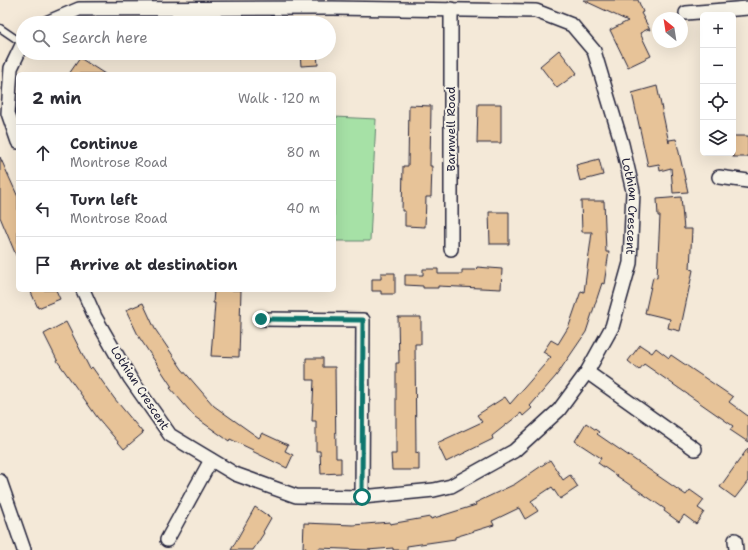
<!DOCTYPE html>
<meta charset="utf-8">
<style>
:root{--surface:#fff;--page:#f7f7f7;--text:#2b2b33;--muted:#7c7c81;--line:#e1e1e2}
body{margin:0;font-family:"Shantell Sans",sans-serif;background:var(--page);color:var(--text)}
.controls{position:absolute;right:12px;top:12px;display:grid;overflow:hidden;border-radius:6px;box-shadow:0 4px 16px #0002}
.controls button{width:36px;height:36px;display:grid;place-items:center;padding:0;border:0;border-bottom:1px solid var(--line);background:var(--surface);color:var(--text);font:20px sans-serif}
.compass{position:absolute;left:652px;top:12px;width:36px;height:36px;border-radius:50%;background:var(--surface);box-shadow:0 4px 16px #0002;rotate:330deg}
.stop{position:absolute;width:12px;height:12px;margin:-9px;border:3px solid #0f766e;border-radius:50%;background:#fff}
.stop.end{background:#0f766e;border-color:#fff;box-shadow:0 1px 4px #0008}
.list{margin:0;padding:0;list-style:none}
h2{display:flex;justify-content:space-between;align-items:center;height:52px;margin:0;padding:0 16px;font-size:17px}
h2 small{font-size:13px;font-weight:400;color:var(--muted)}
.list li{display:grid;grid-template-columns:26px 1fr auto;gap:12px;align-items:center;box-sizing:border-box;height:56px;padding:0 16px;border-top:1px solid var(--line)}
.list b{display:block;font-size:15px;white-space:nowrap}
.list p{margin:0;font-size:13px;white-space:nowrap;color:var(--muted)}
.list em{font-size:13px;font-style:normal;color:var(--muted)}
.icon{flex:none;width:22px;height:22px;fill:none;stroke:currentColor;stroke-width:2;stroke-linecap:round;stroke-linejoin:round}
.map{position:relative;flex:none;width:748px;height:550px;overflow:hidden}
.search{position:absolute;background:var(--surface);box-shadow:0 4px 16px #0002;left:16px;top:16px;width:320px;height:44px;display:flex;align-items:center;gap:10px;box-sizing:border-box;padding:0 14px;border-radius:22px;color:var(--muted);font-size:15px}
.panel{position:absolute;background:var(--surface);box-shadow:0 4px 16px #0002;left:16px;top:72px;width:320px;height:220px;border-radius:6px}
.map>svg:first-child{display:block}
.green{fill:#a6e1a6;stroke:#648270}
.building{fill:#e7c398;stroke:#22223b}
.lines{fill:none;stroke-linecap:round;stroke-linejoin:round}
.lane-casing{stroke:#22223b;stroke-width:9}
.street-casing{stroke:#22223b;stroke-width:16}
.lane{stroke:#f7f3e8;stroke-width:6}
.street{stroke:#f7f3e8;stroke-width:13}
.route{stroke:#0f766e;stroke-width:5}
.labels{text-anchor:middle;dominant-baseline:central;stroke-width:4;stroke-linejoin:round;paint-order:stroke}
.street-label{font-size:12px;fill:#22223b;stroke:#f7f3e8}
</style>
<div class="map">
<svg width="748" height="550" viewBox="0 0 748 550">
<rect width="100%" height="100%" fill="#f4e9d8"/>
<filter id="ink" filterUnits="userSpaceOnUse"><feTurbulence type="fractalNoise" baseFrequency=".025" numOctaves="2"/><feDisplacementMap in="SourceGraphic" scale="8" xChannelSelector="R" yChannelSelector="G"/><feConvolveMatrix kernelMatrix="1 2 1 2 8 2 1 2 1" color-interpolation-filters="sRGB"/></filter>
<g filter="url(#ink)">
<path class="green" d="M334,117L376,119L370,241H334Z"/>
<g class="building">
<path d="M583,0H638L643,12L641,13L650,30L648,29L640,33L651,56L628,67L610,30L628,21Z"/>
<path d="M559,50L577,73L557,88L540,66Z"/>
<path d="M300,53H317L318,65L301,66Z"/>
<path d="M80,58L105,74H69Z"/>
<path d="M657,86L669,143V140L676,139L688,192L673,193L671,168L660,171L659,164L648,166L632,93Z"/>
<path d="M478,104H501V143H477Z"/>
<path d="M409,105L431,106L430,166H432L431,197H426L425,227L405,226V211H402L403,166H408Z"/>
<rect x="733" y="136" width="15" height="21"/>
<path d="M0,157L18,197V260L0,217Z"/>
<path d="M599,159L603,175L580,181L576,165Z"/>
<path d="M681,197L684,229H692L690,269L693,270L680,331L668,328L670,319L645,313L653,277L657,278L660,216H658L657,199Z"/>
<path d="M581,201H604L606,252H609L604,284L602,283L586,332L556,376L530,406L532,408L523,416L521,413L492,436L493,439L446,462L437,443L482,422L477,415L505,397L510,404L551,357L543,352L551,340L558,344L569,326L581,291L584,292L592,232H582Z"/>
<path d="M489,212H509V244H490Z"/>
<path d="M477,267L502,269L501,289L438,286V288H423V286L405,285V275H423V269H438V274H462V270H476Z"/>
<path d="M381,273H395V294H381V291H372V279H381Z"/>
<path d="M30,290H56L60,299L38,308Z"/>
<path d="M214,290H241L239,357L211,356L215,303H213Z"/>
<path d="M143,303L155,329L182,369L214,406L259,438L262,433L288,445L285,451L293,455L287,468L252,451L253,450L230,439L229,441L195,417L170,388L172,387L139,337L126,310Z"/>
<path d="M398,317H421V344H415L416,453L419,452V470H392L391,454H396V363H399Z"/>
<path d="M66,322L90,369L92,367L114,398L143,433L124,449L97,417L58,362L44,334Z"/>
<path d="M640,345L652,353L656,348L669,358L671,355L733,397L729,402L748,416V442L730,430L733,426L657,373L644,364L639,370L628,361Z"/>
<path d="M306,358H323V367H335L336,458H341V473L321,474L320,451H316V421H312L314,380H306Z"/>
<path d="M586,423L599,432L597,434L686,495L690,490L704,500L698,508L704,512L696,524L684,515L679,522L664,511L665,509L598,463L601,458L575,441Z"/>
<path d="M748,448V481L735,498L720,487Z"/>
<path d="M550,460L563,480L570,475L578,487L560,499L552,487L531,501L538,511L525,519L519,508L492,521L494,525L455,537V539L407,546V550H393V548L367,550L319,548L318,550H306V548H303L304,523L353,525L390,522V524L430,517L431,519L476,505L475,503L515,484Z"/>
<path d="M255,507L271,518L263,532L264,533L253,550H231Z"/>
</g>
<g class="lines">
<g class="lane-casing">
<path id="lane" d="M0,28L22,43"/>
</g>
<g class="street-casing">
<g id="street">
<path d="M686,13L748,8"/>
<path id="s1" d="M46,23L79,9L333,8L536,11L572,25L594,51L622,144L633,191L630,263L612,327L587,372L559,410L514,451L451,486L434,490L362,497L296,496L235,474L170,435L130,378L95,317L83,290"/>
<path d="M18,142L8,113L11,68L23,43"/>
<path d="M719,177L748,181"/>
<path d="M451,249V9"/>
<path d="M261,319L363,320L362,497"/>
<path d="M587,372L695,449"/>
<path d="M0,481L24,550"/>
<path d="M167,540L211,460"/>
<path d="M735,540L736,550"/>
</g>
</g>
<use href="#lane" class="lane"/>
<use href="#street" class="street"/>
</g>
</g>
<g class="lines" filter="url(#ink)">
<path class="route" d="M261,319L363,320L362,497"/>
</g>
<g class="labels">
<g class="street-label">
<text transform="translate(451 129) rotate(-90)">Barnwell Road</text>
<text stroke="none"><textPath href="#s1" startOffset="726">Lothian Crescent</textPath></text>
<text transform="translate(140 388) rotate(57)">Lothian Crescent</text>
</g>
</g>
</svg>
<div class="controls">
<button>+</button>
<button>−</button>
<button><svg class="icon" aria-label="locate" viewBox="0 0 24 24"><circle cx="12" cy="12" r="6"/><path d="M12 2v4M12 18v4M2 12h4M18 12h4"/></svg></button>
<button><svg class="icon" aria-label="layers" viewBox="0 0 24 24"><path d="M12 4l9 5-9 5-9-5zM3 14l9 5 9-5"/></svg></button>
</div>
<svg class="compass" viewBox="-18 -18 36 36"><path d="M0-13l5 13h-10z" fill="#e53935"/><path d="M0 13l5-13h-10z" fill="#7c7c81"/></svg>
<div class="stop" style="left:362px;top:497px"></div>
<div class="stop end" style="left:261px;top:319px"></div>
<div class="search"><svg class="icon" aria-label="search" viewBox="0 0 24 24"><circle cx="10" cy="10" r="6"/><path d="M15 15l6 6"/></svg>Search here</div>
<section class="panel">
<h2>2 min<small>Walk · 120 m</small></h2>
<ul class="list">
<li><svg class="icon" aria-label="ahead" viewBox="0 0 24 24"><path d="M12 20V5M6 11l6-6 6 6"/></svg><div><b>Continue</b><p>Montrose Road</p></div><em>80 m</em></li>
<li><svg class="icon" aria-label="left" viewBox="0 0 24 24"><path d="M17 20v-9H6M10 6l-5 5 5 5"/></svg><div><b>Turn left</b><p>Montrose Road</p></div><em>40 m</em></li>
<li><svg class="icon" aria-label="arrive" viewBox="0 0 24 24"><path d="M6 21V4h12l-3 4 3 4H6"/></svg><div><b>Arrive at destination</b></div></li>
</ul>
</section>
</div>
